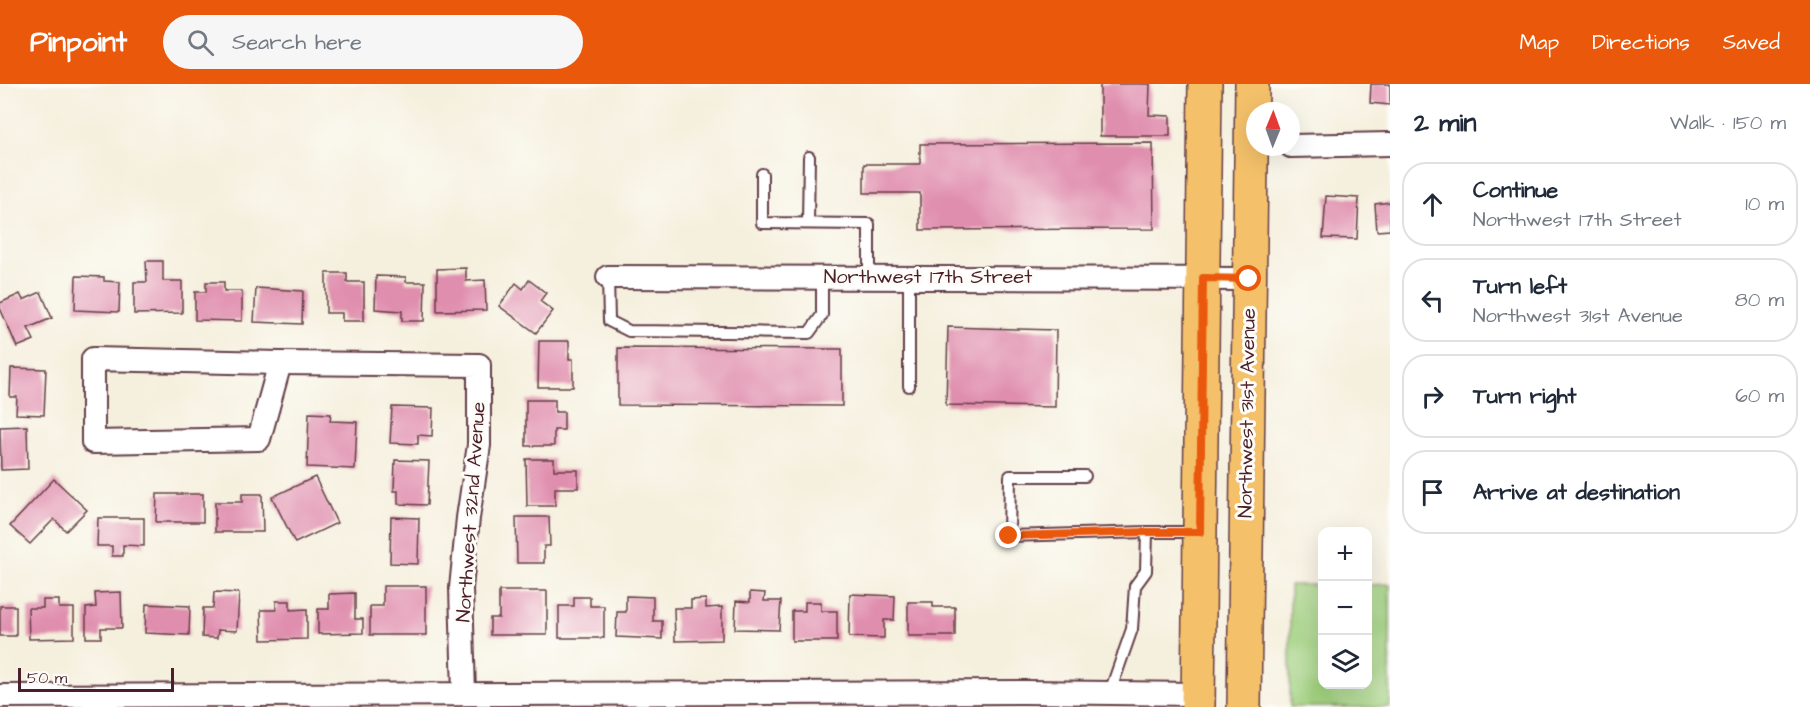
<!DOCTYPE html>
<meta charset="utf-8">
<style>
:root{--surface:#fff;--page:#f6f6f7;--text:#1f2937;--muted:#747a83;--line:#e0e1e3;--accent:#ea580c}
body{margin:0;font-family:"Architects Daughter",sans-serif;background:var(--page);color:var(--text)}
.controls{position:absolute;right:18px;bottom:18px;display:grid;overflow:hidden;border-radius:12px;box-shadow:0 6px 24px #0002}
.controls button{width:54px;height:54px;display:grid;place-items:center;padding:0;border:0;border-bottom:2px solid var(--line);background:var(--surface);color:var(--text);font:30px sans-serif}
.compass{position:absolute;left:1246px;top:18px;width:54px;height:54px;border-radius:50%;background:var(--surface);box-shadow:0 6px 24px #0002;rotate:1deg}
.scale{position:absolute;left:18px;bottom:15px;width:156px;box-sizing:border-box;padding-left:6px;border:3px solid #4a1f2b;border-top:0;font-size:16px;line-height:21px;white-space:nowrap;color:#4a1f2b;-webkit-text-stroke:4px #fdfcf7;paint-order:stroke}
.stop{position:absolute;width:18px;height:18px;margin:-14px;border:4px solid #ea580c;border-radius:50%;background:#fff}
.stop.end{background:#ea580c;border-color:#fff;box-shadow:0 2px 6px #0008}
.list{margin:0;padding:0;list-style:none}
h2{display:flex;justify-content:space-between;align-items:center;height:78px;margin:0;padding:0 24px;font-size:26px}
h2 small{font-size:20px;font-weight:400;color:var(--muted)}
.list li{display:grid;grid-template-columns:39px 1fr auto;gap:18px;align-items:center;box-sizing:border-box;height:84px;margin:0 12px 12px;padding:0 12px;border:2px solid var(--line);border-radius:24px}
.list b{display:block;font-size:22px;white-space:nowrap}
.list p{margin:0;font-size:20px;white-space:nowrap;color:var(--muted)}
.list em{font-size:20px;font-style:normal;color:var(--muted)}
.icon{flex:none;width:33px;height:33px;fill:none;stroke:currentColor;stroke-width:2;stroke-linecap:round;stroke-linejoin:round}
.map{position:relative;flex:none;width:1390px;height:623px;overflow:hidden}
header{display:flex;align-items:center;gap:36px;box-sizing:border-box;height:84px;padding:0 30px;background:var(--accent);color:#fff}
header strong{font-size:28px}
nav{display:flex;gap:33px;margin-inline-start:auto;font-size:21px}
.search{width:420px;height:54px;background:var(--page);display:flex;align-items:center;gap:15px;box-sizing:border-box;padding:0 21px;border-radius:33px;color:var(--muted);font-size:22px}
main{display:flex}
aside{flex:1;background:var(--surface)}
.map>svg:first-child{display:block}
.green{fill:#a0d07f;stroke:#757855;stroke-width:1.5}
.building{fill:#e08eae}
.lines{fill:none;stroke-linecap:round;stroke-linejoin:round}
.service-casing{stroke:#643e46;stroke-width:14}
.minor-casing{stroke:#643e46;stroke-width:26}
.primary-casing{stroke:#643e46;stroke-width:36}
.service{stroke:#fff;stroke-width:10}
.minor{stroke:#fff;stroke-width:22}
.primary{stroke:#f4c16b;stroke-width:33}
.route{stroke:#ea580c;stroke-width:8}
.labels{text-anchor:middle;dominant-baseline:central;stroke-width:6;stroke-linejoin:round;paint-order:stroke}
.street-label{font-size:20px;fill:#4a1f2b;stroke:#fdfcf7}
</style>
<header>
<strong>Pinpoint</strong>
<div class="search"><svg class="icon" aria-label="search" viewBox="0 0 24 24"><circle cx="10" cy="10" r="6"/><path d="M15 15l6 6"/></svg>Search here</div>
<nav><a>Map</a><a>Directions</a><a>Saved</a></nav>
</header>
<main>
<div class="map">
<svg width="1390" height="623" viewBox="0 0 1390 623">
<rect width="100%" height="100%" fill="#fdfcf7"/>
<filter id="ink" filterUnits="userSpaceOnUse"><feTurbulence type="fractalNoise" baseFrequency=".0167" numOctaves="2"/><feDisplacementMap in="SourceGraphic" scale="12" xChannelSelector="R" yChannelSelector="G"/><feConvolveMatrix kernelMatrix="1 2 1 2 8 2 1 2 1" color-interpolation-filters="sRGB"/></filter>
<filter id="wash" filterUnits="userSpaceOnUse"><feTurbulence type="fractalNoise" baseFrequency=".008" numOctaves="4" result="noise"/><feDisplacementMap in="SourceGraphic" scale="24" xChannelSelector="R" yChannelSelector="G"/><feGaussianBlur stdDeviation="1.35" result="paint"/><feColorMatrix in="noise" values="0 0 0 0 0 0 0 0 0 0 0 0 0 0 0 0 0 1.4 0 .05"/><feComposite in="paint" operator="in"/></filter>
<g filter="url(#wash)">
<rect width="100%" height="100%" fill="#f5efdd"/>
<path class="green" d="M1390,500V623H1290V501H1322V600H1368V501Z"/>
<g id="blocks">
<g class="building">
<path d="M1100,0H1150L1149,31L1170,32V52H1100Z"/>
<path d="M1371,0H1390V21L1370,19Z"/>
<path d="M1153,59L1154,145L920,146V109H864V80H920V60Z"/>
<path d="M1326,112L1359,114L1357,155L1323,154Z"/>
<path d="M1390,118V146L1377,147L1375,120Z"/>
<path d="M146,177H163V197H182V229L134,230V198H147Z"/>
<path d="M466,184V197L485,196L486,226L437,227V185Z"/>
<path d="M326,189H347V198H364V237H342V229H326Z"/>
<path d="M76,192L104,193V197L120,198L119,228L75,226Z"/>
<path d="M376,192L406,193V198H425L424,237H402V227L375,225Z"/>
<path d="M529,196L546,209L540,217L553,227L536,249L499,222L516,199L523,205Z"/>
<path d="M206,198H224V207H242V237L195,236V208H206Z"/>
<path d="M256,204L303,207L302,240L254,238Z"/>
<path d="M41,208L52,234L28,244L34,256L17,263L0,224V219L20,210L23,216Z"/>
<path d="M948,243L1056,246L1055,323L946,321Z"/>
<path d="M539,257H569V275H573V303H538Z"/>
<path d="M618,264L842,265V322L618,321Z"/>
<path d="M11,284L46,285L44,331L16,330L17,313H10Z"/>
<path d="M526,316H555V328H564V346H554V362H526Z"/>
<path d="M392,323L433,324L432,352L418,351V360L390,359Z"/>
<path d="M309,329L331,330L330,337L357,338L355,385L307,383Z"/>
<path d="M27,342L28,385L1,386L0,343Z"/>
<path d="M526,375H554V386H578V404H555V422H527Z"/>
<path d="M395,376L429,377L427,421L398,420V407H394Z"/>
<path d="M315,393L337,439L295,459L272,413Z"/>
<path d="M54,395L87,426L66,447L54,435L30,460L10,442Z"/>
<path d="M157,410H203V438H156Z"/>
<path d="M242,410H262L263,448H215V418H242Z"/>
<path d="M391,433L419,434L418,480L390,479Z"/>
<path d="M516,433H549L550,462H544V479H517Z"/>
<path d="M98,434H144V462L123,461V472H112V462H97Z"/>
<path d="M383,502H426V551H370V522H383Z"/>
<path d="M499,507H547V551H490V534H499Z"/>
<path d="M121,508L122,544H101V554H86V524L96,523L95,509Z"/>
<path d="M214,508L239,509L237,547L218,546L217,554L202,553L203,524H213Z"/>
<path d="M750,508L765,509L764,517H781L779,546L735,545L736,517L750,518Z"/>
<path d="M355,509V535H363V549L318,550V525H329V510Z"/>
<path d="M850,510L895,512L894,536H884V554L849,553Z"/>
<path d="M626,512L653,513V537H662V555L616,553L617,528H626Z"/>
<path d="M574,513H590V522H604V554H559V522H574Z"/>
<path d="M706,515V524L722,523V556L675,557L674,524H691V516Z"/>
<path d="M43,516H59V524H74V554L29,555L28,524H43Z"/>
<path d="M276,517H290V526L307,525V555L262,556L261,526H276Z"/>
<path d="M805,518H821V527H837V557H792V527H805Z"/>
<path d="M908,518H933V523H955V552H908Z"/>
<path d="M146,520L190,522L189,551L145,549Z"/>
<rect x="0" y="522" width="16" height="30"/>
</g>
</g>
</g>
<g filter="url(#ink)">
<use href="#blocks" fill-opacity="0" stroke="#643e46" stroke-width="1.5"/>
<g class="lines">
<g class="service-casing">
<g id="service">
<path d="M762,90V139L869,140V193"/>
<path d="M808,139L809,73"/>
<path d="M608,193L609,237L629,247L809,249L822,231V193"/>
<path d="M909,302V193"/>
<path d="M1085,392H1010L1009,452L1147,448"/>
<path d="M1110,608L1132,545L1135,502L1146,487L1147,448H1198"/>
</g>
</g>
<g class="minor-casing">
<g id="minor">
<path d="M1291,62L1390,60"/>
<path d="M608,193L1249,195"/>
<path d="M93,275L280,279L259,355L93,358Z"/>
<path d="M280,279L479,281V361L468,434L461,504L464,610"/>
<path d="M0,612L1024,608L1198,610"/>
</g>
</g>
<g class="primary-casing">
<g id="primary">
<path d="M1198,623L1205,0"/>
<path d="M1244,623L1252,0"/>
</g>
</g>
<use href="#service" class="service"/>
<use href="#minor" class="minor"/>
<use href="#primary" class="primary"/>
</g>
</g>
<g class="lines" filter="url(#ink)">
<path class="route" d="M1009,452L1147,448H1200L1203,194L1249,195"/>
</g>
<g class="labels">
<g class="street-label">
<text x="928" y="193">Northwest 17th Street</text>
<text transform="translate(1247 329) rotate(-89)">Northwest 31st Avenue</text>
<text transform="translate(471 428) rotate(-86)">Northwest 32nd Avenue</text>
</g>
</g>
</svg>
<div class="controls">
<button>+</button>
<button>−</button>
<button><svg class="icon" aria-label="layers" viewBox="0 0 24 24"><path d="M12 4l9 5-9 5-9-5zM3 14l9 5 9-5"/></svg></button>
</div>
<svg class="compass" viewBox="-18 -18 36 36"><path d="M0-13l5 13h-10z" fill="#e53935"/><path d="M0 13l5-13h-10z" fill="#747a83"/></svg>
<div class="scale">50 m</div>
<div class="stop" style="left:1249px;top:195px"></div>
<div class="stop end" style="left:1009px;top:452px"></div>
</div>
<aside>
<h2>2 min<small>Walk · 150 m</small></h2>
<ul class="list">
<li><svg class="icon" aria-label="ahead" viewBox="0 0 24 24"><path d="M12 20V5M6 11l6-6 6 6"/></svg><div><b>Continue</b><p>Northwest 17th Street</p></div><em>10 m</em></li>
<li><svg class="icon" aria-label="left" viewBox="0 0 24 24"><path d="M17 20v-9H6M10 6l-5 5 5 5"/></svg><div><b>Turn left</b><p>Northwest 31st Avenue</p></div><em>80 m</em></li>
<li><svg class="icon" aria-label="right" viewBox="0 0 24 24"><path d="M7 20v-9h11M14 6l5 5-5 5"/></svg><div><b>Turn right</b></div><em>60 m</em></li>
<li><svg class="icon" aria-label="arrive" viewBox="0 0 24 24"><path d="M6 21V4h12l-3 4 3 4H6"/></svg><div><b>Arrive at destination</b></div></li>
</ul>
</aside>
</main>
